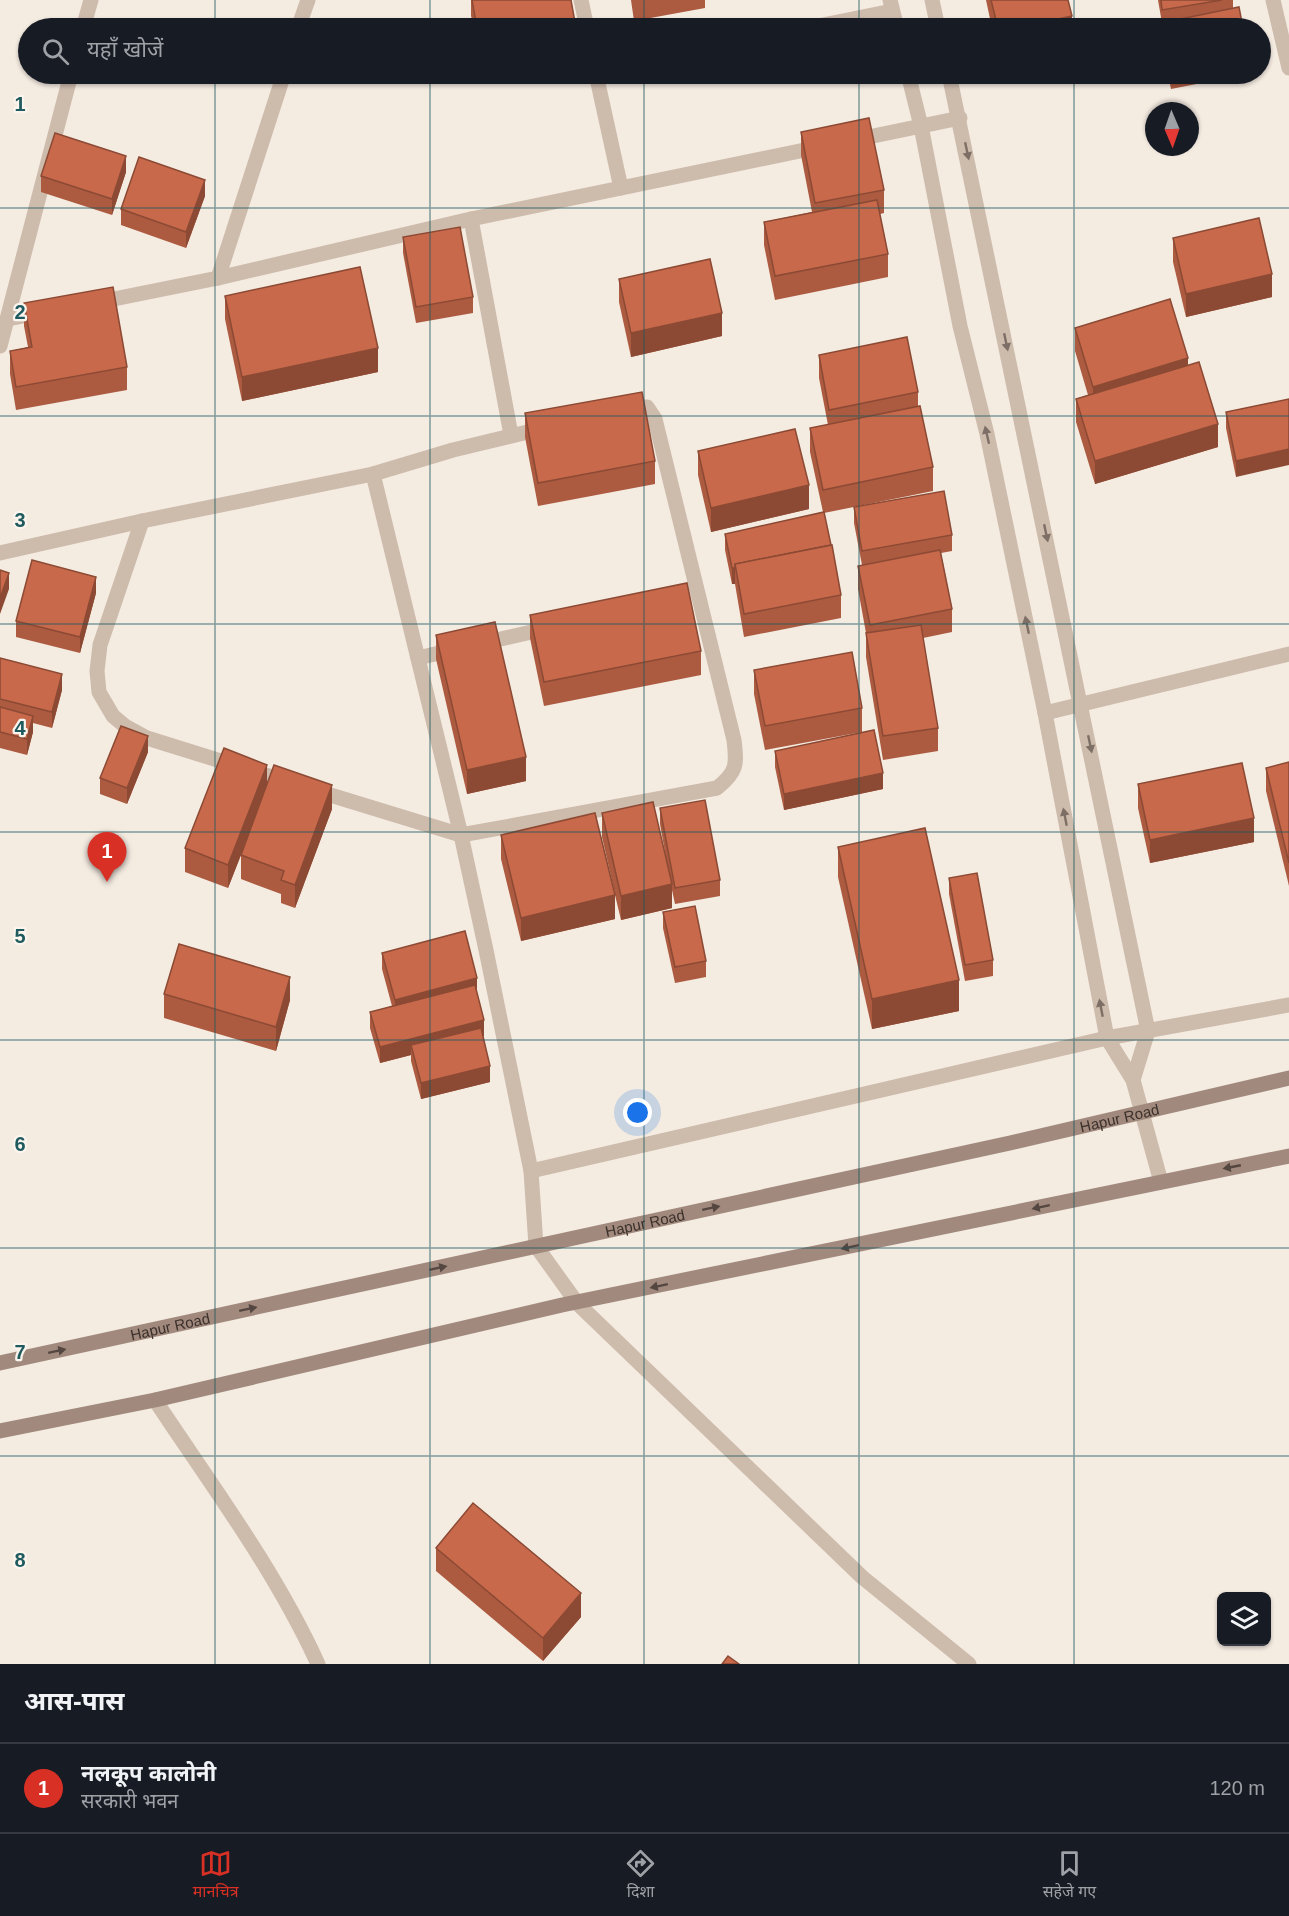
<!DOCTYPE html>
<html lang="hi">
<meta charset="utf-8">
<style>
:root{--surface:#171b24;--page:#20242c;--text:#f1f3f6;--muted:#9ea1a6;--line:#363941;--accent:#d93025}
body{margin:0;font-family:Arial,"Noto Sans Devanagari",sans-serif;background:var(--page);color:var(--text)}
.controls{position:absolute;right:18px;bottom:18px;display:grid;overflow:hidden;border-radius:9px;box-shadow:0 2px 4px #0004}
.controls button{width:54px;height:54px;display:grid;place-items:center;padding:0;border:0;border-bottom:2px solid var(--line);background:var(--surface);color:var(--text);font:30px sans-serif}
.compass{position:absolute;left:1145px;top:102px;width:54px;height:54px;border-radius:50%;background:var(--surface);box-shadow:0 2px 4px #0004;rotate:178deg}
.you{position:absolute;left:638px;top:1113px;width:21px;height:21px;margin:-15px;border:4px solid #fff;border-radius:50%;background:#1a73e8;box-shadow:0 0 0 9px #1a73e833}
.badge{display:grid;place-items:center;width:39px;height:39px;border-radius:50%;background:var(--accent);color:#fff;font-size:20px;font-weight:700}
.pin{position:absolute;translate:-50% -50px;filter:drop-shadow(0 2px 3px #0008)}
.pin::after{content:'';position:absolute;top:32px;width:21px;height:18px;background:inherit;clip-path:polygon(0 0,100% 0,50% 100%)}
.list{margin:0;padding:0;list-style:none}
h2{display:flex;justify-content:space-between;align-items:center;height:78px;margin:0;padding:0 24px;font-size:26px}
h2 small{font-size:20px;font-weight:400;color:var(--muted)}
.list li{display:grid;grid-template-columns:39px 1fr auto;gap:18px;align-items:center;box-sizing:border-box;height:90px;padding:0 24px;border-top:2px solid var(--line)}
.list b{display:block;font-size:22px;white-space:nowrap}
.list p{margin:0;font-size:20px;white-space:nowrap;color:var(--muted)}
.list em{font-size:20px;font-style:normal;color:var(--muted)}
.icon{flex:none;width:33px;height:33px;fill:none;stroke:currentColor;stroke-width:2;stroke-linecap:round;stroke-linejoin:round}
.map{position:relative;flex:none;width:1289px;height:1664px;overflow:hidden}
.search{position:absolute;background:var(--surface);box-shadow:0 2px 4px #0004;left:18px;right:18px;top:18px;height:66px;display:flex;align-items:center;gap:15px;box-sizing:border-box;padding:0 21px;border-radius:33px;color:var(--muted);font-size:22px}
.sheet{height:168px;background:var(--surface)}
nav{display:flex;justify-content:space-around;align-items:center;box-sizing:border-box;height:84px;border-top:2px solid var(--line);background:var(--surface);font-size:16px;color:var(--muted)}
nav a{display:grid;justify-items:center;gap:3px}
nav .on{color:var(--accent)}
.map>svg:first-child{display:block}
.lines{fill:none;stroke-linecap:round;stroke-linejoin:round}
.street{stroke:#cdbbac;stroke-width:15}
.secondary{stroke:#a18a7d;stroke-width:15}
.wall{fill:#ac5a40}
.shaded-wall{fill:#8c4a34}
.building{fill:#c8694b;stroke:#8c4a34;stroke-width:1.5}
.oneway{fill:#7d6f65}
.oneway2{fill:#544640}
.grid{fill:none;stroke:#1f5a5e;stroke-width:1.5;stroke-opacity:0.55}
.labels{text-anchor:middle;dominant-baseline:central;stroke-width:4.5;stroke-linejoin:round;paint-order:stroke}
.street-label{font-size:15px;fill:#3b302b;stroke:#fbf5ee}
.grid-label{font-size:20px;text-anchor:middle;font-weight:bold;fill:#1f5a5e;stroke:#fbf5ee;stroke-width:4.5;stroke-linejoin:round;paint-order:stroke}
</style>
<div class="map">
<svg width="1289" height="1664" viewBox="0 0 1289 1664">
<rect width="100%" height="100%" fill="#f4ebe1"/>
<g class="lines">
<g class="street">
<path d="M581,0L587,28"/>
<path d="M890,0L897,28"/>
<path d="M932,0L938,28"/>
<path d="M1273,0L1289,68"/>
<path d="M83,28L91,0"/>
<path d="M298,28L308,0"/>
<path d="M808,28L892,11"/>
<path d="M596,74L621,188"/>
<path d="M908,74L921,126L960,326L987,434L1045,713L1107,1038L1133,1080L1161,1182"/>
<path d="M949,74L1148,1031L1133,1080"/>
<path d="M854,140L960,118"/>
<path d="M471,219L511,435"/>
<path d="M218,278L284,74"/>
<path d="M94,303L218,278L471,219L819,147"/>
<path d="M8,319L44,312"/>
<path d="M0,346L71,74"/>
<path d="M373,474L461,835L486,950L531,1171L536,1246L577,1303L862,1577L969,1664"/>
<path d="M142,521L100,645L97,671L99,692L113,716L125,726L147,738L288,782"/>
<path d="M0,553L142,521L373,474L453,450L544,428"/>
<path d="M479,644L549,628"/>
<path d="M418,658L456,649"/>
<path d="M1045,713L1289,654"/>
<path d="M314,790L461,835L717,788C737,772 737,765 734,740L655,419L647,407L625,408"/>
<path d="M531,1171L1107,1038L1289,1005"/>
<path d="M155,1400C212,1486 275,1570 318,1664"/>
</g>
<g class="secondary">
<path id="s1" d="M0,1363L1010,1143L1289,1078"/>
<path d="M0,1431L155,1400L562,1305L1289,1156"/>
</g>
</g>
<g class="wall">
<path d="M471,0H571L576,28H473L471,15Z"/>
<path d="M631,0H705V8L634,21Z"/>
<path d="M986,0H1068L1072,28H992Z"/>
<path d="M1158,0H1233V9L1243,28H1161L1162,23Z"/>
<path d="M481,74H524L482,81Z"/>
<path d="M1168,74H1248L1171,89Z"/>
<path d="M801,132L884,190V213L880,214L888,254V277L775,300L764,245V222L812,212L801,155Z"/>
<path d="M126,172L112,215L41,192V176Z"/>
<path d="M205,196L186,248L121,225V209Z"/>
<path d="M403,237L473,297V313L416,323L403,253Z"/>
<path d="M1173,238L1272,297L1186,317L1173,262Z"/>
<path d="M619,279L722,336L631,357L619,302Z"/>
<path d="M225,296L378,372L242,401L225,319Z"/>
<path d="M24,303L127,367V390L16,410L10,374V351L28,347L24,326Z"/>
<path d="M1075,328L1188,366L1218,447L1095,484L1076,422V399L1088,395L1075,351Z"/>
<path d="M819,355L918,392V406L933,467V491L824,513L841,595V618L744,637L735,584H732L725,550V534L823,512L810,452V428L828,425L819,378Z"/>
<path d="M1289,399L1236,477L1226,428V412Z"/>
<path d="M525,413L655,461V484L538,506L525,437Z"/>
<path d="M698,451L809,509L711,532L698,475Z"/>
<path d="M854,507L952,535V551L941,553L952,609V632L923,638L938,728V751L883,760L866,657V633L858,589V566L862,565L854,523Z"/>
<path d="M96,593L80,653L16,637V621Z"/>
<path d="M530,615L701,651V675L544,706L530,638Z"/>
<path d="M436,635L526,781L467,794L436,659Z"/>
<path d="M0,658L62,690L52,728L33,723V732L27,755L0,748Z"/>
<path d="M754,670L862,708V732L765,750L754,694Z"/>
<path d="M775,751L883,789L784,810L775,767Z"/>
<path d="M148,752L127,804L100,794V778Z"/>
<path d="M1289,762V886L1266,791V768Z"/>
<path d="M1138,784L1254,842L1150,863L1138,808Z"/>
<path d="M267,785L332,809L295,908L281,903V894L241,879V855L228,888L185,872V848Z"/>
<path d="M660,808L720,880V896L675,904L672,890V908L621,920L615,895V919L521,941L501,859V835L615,894L602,837V813L667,863L660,824Z"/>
<path d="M838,847L959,1011L872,1029L838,877Z"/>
<path d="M949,878L993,960V976L965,981L949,894Z"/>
<path d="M663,912L706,961V977L675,983L663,928Z"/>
<path d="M382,953L477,993L490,1082L421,1099L411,1061V1055L380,1063L370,1028V1012L392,1006L382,969Z"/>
<path d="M164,994L290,1000L276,1051L164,1018Z"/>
<path d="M436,1548L581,1617L543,1661L436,1571Z"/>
</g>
<g class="shaded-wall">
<path d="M1072,16V28H1018Z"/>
<path d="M126,156V172L112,215V199Z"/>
<path d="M205,180V196L186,248V232Z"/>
<path d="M1272,274V297L1186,317V294Z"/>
<path d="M722,313V336L631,357V333Z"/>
<path d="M378,348V372L242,401V377Z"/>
<path d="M1188,358V381L1093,410V387Z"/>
<path d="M1218,424V447L1095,484V461Z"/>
<path d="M1289,449V465L1236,477V461Z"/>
<path d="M809,485V509L711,532V508Z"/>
<rect x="732" y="568" width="3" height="16"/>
<path d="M9,573V589L0,614V598Z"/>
<path d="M96,577V593L80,653V637Z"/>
<path d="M62,674V690L52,728V712Z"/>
<path d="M33,716V732L27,755V739Z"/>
<path d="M148,736V752L127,804V788Z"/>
<path d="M526,757V781L467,794V770Z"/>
<path d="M267,765V788L228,888V865Z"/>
<path d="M883,773V789L784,810V794Z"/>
<path d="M332,785V809L295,908V885Z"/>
<path d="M1254,818V842L1150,863V840Z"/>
<path d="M672,884V908L621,920V896Z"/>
<path d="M615,895V919L521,941V918Z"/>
<path d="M290,977V1000L276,1051V1027Z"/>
<path d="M477,978V994L395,1016V1000Z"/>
<path d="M959,980V1011L872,1029V999Z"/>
<path d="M484,1020V1036L413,1054L411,1045V1055L380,1063V1047Z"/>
<path d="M490,1066V1082L421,1099V1083Z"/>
<path d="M581,1593V1617L543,1661V1638Z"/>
</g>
<g class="building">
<path d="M472,0H571L576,28H477Z"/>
<path d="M991,0H1068L1072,16L1018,28H998Z"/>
<path d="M1161,0H1222L1162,10Z"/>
<path d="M1239,7L1243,28H1162L1161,23Z"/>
<path d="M869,118L884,190L815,203L801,132Z"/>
<path d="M55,133L126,156L112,199L41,176Z"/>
<path d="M139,157L205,180L186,232L121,209Z"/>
<path d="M877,200L888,254L775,276L764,222Z"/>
<path d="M1259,218L1272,274L1186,294L1173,238Z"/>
<path d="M460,227L473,297L416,307L403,237Z"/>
<path d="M710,259L722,313L631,333L619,279Z"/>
<path d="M360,267L378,348L242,377L225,296Z"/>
<path d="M113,287L127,367L16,387L10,351L32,347L24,303Z"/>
<path d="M1170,299L1188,358L1093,387L1075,328Z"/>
<path d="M907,337L918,392L829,410L819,355Z"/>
<path d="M1199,362L1218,424L1095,461L1076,399Z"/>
<path d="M642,392L655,461L538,483L525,413Z"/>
<path d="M1289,399V449L1236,461L1226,412Z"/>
<path d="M920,406L933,467L823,490L810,428Z"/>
<path d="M795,429L809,485L711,508L698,451Z"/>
<path d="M944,491L952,535L862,551L854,507Z"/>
<path d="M824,512L831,545L735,564V568H732L725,534Z"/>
<path d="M832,545L841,595L744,614L735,564Z"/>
<path d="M940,550L952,609L870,625L858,566Z"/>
<path d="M32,560L96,577L80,637L16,621Z"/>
<path d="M0,570L9,573L0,598Z"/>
<path d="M687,583L701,651L544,682L530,615Z"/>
<path d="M495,622L526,757L467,770L436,635Z"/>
<path d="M921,625L938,728L883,736L866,633Z"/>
<path d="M852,652L862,708L765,726L754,670Z"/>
<path d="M0,658L62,674L52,712L0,699Z"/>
<path d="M0,707L33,716L27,739L0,732Z"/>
<path d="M121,726L148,736L127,788L100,778Z"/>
<path d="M874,730L883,773L784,794L775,751Z"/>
<path d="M224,748L267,765L228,865L185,848Z"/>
<path d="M1289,762V863L1266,768Z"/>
<path d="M1242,763L1254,818L1150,840L1138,784Z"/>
<path d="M274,765L332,785L295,885L281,880L284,871L241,855Z"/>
<path d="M705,800L720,880L675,888L660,808Z"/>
<path d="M653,802L672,884L621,896L602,813Z"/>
<path d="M595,813L615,895L521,918L501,835Z"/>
<path d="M925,828L959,980L872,999L838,847Z"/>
<path d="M977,873L993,960L965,965L949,878Z"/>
<path d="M695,906L706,961L675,967L663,912Z"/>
<path d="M465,931L477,978L395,1000L382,953Z"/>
<path d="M179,944L290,977L276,1027L164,994Z"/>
<path d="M475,985L484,1020L380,1047L370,1012Z"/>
<path d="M481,1028L490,1066L421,1083L411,1045Z"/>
<path d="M473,1503L581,1593L543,1638L436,1548Z"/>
<path d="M728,1656L739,1664H722Z"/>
</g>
<defs><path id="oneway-solid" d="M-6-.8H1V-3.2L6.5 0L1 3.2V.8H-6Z" transform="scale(1.5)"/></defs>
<g class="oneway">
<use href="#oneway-solid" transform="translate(967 151) rotate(78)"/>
<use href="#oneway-solid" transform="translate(1006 342) rotate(78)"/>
<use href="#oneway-solid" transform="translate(987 435) rotate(-103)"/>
<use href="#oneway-solid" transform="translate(1046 533) rotate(78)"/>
<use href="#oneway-solid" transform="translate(1027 625) rotate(-102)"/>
<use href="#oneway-solid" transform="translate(1090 744) rotate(78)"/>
<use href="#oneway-solid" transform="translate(1065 817) rotate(-101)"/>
<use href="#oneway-solid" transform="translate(1101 1008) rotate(-101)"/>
</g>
<g class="oneway2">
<use href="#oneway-solid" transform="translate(1232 1167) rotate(169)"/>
<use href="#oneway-solid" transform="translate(1041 1207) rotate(168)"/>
<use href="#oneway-solid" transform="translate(711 1208) rotate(-12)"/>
<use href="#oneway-solid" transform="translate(850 1247) rotate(168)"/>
<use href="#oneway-solid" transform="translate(438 1268) rotate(-12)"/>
<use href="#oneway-solid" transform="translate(659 1286) rotate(168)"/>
<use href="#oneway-solid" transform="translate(248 1309) rotate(-12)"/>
<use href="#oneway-solid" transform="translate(57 1351) rotate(-12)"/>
</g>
<path class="grid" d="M215,0V28M430,0V28M644,0V28M859,0V28M1074,0V28M215,74V1664M430,74V1664M644,74V1664M859,74V1664M1074,74V1664M0,208H1289M0,416H1289M0,624H1289M0,832H1289M0,1040H1289M0,1248H1289M0,1456H1289"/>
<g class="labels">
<g class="street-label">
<text stroke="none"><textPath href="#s1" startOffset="1146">Hapur Road</textPath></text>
<text stroke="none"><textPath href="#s1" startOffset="660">Hapur Road</textPath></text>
<text stroke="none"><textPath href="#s1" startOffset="174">Hapur Road</textPath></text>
</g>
</g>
<g class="grid-label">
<text x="20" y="111">1</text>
<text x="20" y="319">2</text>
<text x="20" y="527">3</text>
<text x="20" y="735">4</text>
<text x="20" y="943">5</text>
<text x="20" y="1151">6</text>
<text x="20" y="1359">7</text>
<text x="20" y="1567">8</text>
</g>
</svg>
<div class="controls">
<button><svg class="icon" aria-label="layers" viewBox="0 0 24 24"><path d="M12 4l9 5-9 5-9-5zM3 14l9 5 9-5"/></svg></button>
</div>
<svg class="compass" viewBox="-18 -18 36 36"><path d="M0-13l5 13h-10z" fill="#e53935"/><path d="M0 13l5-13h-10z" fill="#9ea1a6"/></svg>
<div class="you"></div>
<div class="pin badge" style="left:107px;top:882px">1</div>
<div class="search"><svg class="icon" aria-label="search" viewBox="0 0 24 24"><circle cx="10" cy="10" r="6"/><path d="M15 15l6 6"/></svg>यहाँ खोजें</div>
</div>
<section class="sheet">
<h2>आस-पास<small></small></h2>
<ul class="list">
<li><span class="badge">1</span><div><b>नलकूप कालोनी</b><p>सरकारी भवन</p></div><em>120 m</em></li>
</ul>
</section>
<nav>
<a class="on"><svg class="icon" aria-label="map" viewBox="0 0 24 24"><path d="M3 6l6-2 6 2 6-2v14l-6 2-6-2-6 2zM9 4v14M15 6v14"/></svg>मानचित्र</a>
<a><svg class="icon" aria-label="directions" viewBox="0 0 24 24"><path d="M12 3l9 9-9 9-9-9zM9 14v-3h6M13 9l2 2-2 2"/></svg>दिशा</a>
<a><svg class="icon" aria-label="saved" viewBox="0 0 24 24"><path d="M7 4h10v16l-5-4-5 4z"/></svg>सहेजे गए</a>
</nav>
